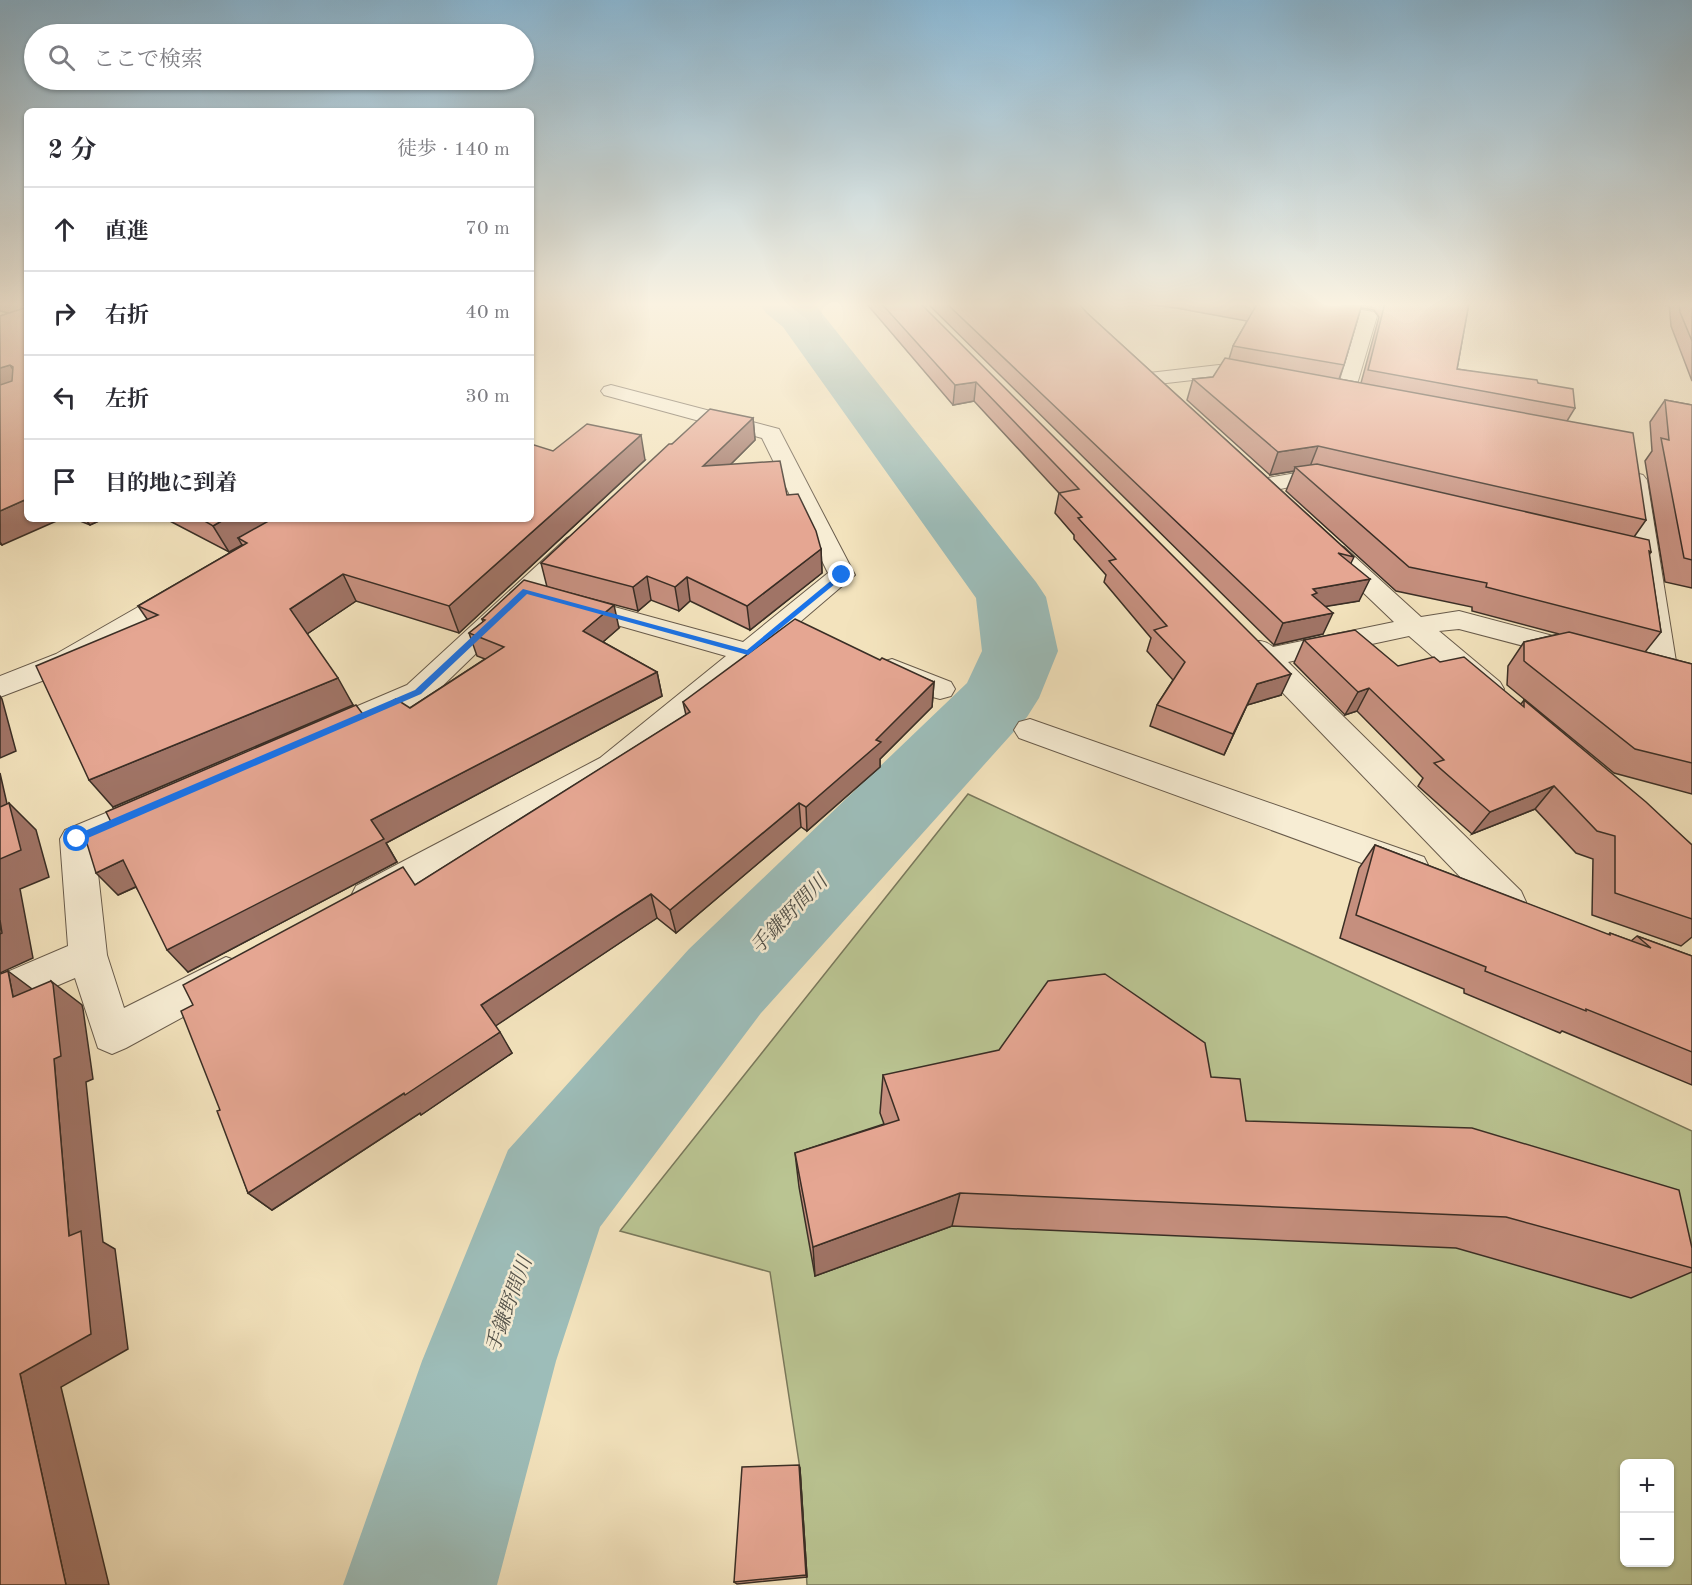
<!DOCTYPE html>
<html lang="ja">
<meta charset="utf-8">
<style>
:root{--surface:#fff;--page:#f2f2f3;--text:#2b2b33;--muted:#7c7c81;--line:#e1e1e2}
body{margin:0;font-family:"Old Standard TT","Noto Serif JP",serif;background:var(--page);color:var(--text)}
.controls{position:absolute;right:18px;bottom:18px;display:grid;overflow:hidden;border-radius:9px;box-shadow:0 2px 4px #0004}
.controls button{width:54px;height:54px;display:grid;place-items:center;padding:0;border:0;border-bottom:2px solid var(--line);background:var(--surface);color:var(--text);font:30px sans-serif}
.stop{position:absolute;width:18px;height:18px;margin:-14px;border:4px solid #1a73e8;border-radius:50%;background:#fff}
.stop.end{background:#1a73e8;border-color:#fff;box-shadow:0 2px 6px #0008}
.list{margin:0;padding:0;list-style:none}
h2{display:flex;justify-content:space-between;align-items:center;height:78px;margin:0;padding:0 24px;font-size:26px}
h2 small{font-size:20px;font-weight:400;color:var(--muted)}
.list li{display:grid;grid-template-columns:39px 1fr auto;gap:18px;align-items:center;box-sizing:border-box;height:84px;padding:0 24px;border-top:2px solid var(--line)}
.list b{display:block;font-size:22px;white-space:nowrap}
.list em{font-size:20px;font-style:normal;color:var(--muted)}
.icon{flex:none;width:33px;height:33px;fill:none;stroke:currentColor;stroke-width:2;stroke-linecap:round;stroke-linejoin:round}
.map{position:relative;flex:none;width:1692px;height:1585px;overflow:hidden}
.search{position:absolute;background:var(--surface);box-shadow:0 2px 4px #0004;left:24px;top:24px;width:510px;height:66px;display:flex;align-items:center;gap:15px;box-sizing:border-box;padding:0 21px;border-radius:33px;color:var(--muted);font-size:22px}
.panel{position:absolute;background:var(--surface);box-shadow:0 2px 4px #0004;left:24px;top:108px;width:510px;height:414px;border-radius:9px}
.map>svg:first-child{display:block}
.green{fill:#bac492;stroke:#7a795c;stroke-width:1.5;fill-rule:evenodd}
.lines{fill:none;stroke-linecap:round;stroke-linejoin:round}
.river{fill:#9dbdb9;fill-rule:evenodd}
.street-casing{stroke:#685b4b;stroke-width:2}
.path{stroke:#3a2e25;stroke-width:2;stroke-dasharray:1 1.5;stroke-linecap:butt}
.street{fill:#f7edd4;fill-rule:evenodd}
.wall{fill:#c58f7e;stroke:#3a2e25;stroke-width:1.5;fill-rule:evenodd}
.shaded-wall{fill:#a07466;stroke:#3a2e25;stroke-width:1.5}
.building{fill:#e5a692;stroke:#3a2e25;stroke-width:1.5}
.route{fill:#1a73e8}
.labels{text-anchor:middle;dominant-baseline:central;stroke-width:5;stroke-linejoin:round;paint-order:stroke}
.water-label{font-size:20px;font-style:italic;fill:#53524a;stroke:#f7edd4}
</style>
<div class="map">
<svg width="1692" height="1585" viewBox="0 0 1692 1585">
<rect width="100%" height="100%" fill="#f3e3bd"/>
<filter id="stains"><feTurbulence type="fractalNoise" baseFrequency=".00333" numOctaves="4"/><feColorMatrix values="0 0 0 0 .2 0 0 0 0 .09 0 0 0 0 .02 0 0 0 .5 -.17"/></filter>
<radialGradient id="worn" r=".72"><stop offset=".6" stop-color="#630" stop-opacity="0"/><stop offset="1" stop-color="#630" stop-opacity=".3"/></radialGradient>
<path class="green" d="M968,794L1692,1131V1585H807L800,1469L770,1272L620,1231ZM1624,1464H1670V1562H1624Z"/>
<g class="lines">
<path class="river" d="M759,303H811L817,307L1036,582L1046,597L1058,651L1039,698L1027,717L761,1013L600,1227L556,1361L497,1585H343L422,1361L508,1150L689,949L967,683L982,651L976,598L783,327L766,313Z"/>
<g class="street-casing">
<g id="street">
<path d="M1278,303H1318L1374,312L1377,316L1353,398H1339L1336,394L1358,320L1287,308L1281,307Z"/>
<path d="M1219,365L1267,374L1270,378L1267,382L1260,384L1219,377L1149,385L1142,383L1139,379L1142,375L1149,373Z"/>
<path d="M611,385L779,429L855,575L622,774L382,906L369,911L356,906L351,896L356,886L600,758L726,656L564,610L561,604L564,598L574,596L743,642L828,573L762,438L604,395L601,391L604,387Z"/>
<path d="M1308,471L1340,479L1344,484L1340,489C1328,492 1320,485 1308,485C1290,484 1273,494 1256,490L1252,485L1256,480Z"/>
<path d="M1635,473L1643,475L1647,480L1678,674L1673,681L1663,684L1653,681L1648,674L1623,480L1627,475Z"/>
<path d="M576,535L585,538L589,543L585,548L429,699L335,741L324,744L313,741L308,733L313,725L407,685L567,538Z"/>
<path d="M1335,544L1344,547L1421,617L1459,611L1587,645L1591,651L1587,657L1577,660L1459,629L1439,631L1500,682L1504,689L1500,696L1489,699L1478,696L1409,636L1288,662L1521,891L1526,902L1521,913L1508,917L1495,913L1256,665L1244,649L1248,643C1258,640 1265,640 1273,647L1394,622L1326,557L1322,552L1326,547Z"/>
<path d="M182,585L191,587L195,593L191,599L76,668L0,697V676L56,654L173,587Z"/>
<path d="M892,659L951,682L955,689L951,696L940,699L929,696L882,676L877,669L882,662Z"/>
<path d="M1030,719L1424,857L1429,867L1424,877L1411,881L1019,738L1014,730L1019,722Z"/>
<path d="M125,805L137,809L142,818L137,827L95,846L107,955L124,1008L226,957L240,962L245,974L240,986L126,1048L112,1054L98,1048L75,978L0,1010V975L68,946L60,839L65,830Z"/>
</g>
</g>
<path class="path" d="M1650,304L1673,307"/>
<use href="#street" class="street"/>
</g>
<g class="wall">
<path d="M0,303H27V519L2,545L0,544V316L9,313L0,311Z"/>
<path d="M866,303H920L1281,695L1247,705L1224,755L1150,726L1157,705L1173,680L1147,651L1151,638L1104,582L1106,575L1074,539V535L1055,513L1059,493L974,401L953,405Z"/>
<path d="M927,303H1078L1087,313L1354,557L1351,563L1359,601L1326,606L1323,634L1274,645Z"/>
<path d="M1134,303H1469L1457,369L1538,383L1575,408L1567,421L1646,520L1634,537L1651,552L1649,555L1661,632L1645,652L1692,664V794L1614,773L1507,685L1508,666L1524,642L1559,634L1472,611V607L1396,591L1286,491L1294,471L1270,475L1187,400L1193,379L1213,377L1229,359L1233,346L1247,321L1176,308ZM1361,308L1374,310L1379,317L1361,383L1339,379L1344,365Z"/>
<path d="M1534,303H1564L1563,306Z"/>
<path d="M1669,303H1692V381L1671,326Z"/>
<path d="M1665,400L1692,405V588L1665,582L1645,461L1652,451L1650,422Z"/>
<path d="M753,418L755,440L731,464L787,495L821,549L822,573L750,630L690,601L679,611L651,600L638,611L547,587L541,563L672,444Z"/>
<path d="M553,451L645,460L459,633L356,601L307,634L353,705L113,807L147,619L138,606L242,546V545L229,552L166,519H531Z"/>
<path d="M75,519H103L90,525Z"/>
<path d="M482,619L619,628L603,642L657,672L662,696L386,843L397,862L188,972L136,887L118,895L365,717L410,708L485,659L477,656L469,633L483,622Z"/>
<path d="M1304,640L1398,666L1440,662L1521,704L1524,700L1692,845V937L1681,946L1592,915L1593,859L1576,853L1535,809L1472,834L1418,786L1423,778L1357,711L1345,715L1294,663Z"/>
<path d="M880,660L934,682L932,707L880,759V767L807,831L801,827L676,933L657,918L495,1026L512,1053L421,1115L420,1113L272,1210L248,1193L220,1110L415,885L686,715L683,702Z"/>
<path d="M1375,845L1608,935L1610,933L1631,941L1637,936L1692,956V1085L1562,1031L1560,1033L1464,993V989L1340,938L1359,868Z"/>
<path d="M883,1075L1211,1077L1246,1121L1692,1248V1272L1631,1298L1456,1248L952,1226L815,1276L799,1187L795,1153L884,1124L880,1113Z"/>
<path d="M800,1469L807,1577L737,1584L734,1582Z"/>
</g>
<g class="shaded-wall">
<path d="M10,365L26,389L0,399V368Z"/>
<path d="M976,382L974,401L953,405L955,385Z"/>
<path d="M753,418L755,440L706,489L703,466Z"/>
<path d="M641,435L645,460L459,633L449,606Z"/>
<path d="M1318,446L1309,469L1295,467L1294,471L1270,475L1278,452Z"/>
<path d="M27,499V519H61L2,545L0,542V511Z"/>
<path d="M85,519H103L90,525Z"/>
<path d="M225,519H286L238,538L242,545L229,552L213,526Z"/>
<path d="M821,549L822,573L750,630L747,606Z"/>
<path d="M343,574L356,601L304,636L290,609Z"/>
<path d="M647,576L651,600L638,611L633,587Z"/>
<path d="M687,577L690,601L679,611L675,587Z"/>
<path d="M1370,579L1359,601L1310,609L1313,589Z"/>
<path d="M614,605L619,628L589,654L583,631Z"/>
<path d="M1333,613L1323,634L1274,645L1283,623Z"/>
<path d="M657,672L662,696L386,843L397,862L188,972L167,950L371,820Z"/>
<path d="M1291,674L1281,695L1247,705L1224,755L1257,684Z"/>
<path d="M338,678L353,705L113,807L89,780Z"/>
<path d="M934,682L932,707L880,759V767L807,831L806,807Z"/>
<path d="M1369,688L1357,711L1345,715L1358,692Z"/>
<path d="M0,696L2,699L16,751L0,758Z"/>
<path d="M0,773L15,839L0,824Z"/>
<path d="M1554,786L1535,809L1472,834L1490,812Z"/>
<path d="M9,803L36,830L49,877L20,889L33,958L0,973V859Z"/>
<path d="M799,803L801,827L676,933L670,910Z"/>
<path d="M123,860L144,883L118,895L96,873Z"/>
<path d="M651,894L657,918L494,1027L481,1005Z"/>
<path d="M8,971L40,995L13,997Z"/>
<path d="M51,981L82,1005L83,1009L93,1079L86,1082L103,1242L115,1249L128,1349L61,1387L109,1585H66L20,1374L69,1236L54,1059Z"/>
<path d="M500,1032L512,1053L421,1115L420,1113L272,1210L248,1193Z"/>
<path d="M960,1193L952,1226L815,1276L813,1247Z"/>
<path d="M799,1465L800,1469L807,1577L806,1575Z"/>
</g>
<g class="building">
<path d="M881,303H920L1291,674L1257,684L1233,734L1157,705L1185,662L1154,630L1167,626L1109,561L1116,559L1078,518L1082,517L1059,493L1079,489L976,382L955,385Z"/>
<path d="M946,303H1078L1087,313L1354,557L1338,553L1370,579L1313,589L1317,593L1312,595L1333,613L1283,623Z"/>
<path d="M1252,303H1355L1362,304L1344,365L1233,346L1257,304Z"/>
<path d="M1385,303H1469L1457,369L1537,380L1538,383L1573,389L1575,408L1368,370Z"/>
<path d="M1679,303H1692V341L1680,312Z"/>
<path d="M27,307V499L0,511V385L12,381L13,367L10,365L0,368V316Z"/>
<path d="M1225,358L1633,433L1646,520L1318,446L1278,452L1193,379L1213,377Z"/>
<path d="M1665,400L1692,405V560L1684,558L1661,438L1669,440Z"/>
<path d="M710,409L753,418L703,466L780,461L787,495L798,494L816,531L821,549L747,606L687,577L675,587L647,576L633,587L541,563L669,444H672Z"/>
<path d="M587,424L641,435L449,606L343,574L290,609L338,678L89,780L36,666L158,615L138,606L247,543L238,538L272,519H531V444L553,451Z"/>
<path d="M1317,464L1649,540L1651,552L1649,551L1661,632L1486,587L1487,583L1409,567L1295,467Z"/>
<path d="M201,519H225L213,526Z"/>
<path d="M524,580L614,605L583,631L657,672L371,820L384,839L167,950L123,860L96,873L84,834L111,822L106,812L356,705L365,717L396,699L410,708L504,647L469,633L485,620L482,619Z"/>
<path d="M795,619L880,660L882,658L934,682L876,740L881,742L806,807L799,803L670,910L651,894L481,1005L500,1032L405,1095L404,1093L248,1193L217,1111L220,1110L181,1011L193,1005L183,985L403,867L415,885L690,712L683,702Z"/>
<path d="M1355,630L1398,666L1434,657L1440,662L1464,657L1524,707V700L1646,802L1692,845V919L1615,893V836L1597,831L1554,786L1490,812L1434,763L1444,760L1369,688L1358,692L1304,640Z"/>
<path d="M1569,632L1692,664V763L1635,749L1524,661V642Z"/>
<path d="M9,803L21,850L0,859V807Z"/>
<path d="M1375,845L1610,935V933L1651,948L1637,936L1692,956V1052L1586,1009V1011L1485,971L1486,967L1356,915Z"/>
<path d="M0,920L2,933L0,934Z"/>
<path d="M8,971L13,997L51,981L53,984L61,1056L54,1059L69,1236L81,1231L91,1334L20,1374L66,1585H0V974Z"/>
<path d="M1105,974L1205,1043L1211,1077L1240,1079L1246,1121L1472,1128L1679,1190L1692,1248V1268L1506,1217L960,1193L813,1247L795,1153L899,1120L883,1075L999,1050L1048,981Z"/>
<path d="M799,1465L806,1575L734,1582L742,1467Z"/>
</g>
<linearGradient id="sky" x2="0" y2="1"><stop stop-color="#8ab8d5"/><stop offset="0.58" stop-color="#faf2e1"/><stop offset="1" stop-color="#faf2e1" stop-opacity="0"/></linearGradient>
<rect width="1692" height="525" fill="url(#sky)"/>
<path class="route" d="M839,574L846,575L748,655L527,594L421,694L81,841H73L72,839L73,836L415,690L523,589L747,650Z"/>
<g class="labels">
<g class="water-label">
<text transform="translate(790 915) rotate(-46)">手鎌野間川</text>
<text transform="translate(510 1305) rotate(-70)">手鎌野間川</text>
</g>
</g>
<rect width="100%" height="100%" filter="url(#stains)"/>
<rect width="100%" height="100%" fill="url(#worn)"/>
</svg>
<div class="controls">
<button>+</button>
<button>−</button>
</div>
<div class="stop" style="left:77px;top:839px"></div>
<div class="stop end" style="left:842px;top:575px"></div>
<div class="search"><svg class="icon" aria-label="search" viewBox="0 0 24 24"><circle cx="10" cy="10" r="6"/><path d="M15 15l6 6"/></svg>ここで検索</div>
<section class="panel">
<h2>2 分<small>徒歩 · 140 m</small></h2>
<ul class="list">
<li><svg class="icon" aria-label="ahead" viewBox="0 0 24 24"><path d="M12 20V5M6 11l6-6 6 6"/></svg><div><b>直進</b></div><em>70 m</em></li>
<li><svg class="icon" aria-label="right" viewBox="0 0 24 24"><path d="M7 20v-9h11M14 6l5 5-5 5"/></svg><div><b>右折</b></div><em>40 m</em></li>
<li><svg class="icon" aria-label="left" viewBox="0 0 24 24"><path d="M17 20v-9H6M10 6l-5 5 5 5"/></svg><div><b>左折</b></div><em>30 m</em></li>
<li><svg class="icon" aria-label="arrive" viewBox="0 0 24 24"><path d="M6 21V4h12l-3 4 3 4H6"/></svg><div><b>目的地に到着</b></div></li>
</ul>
</section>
</div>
